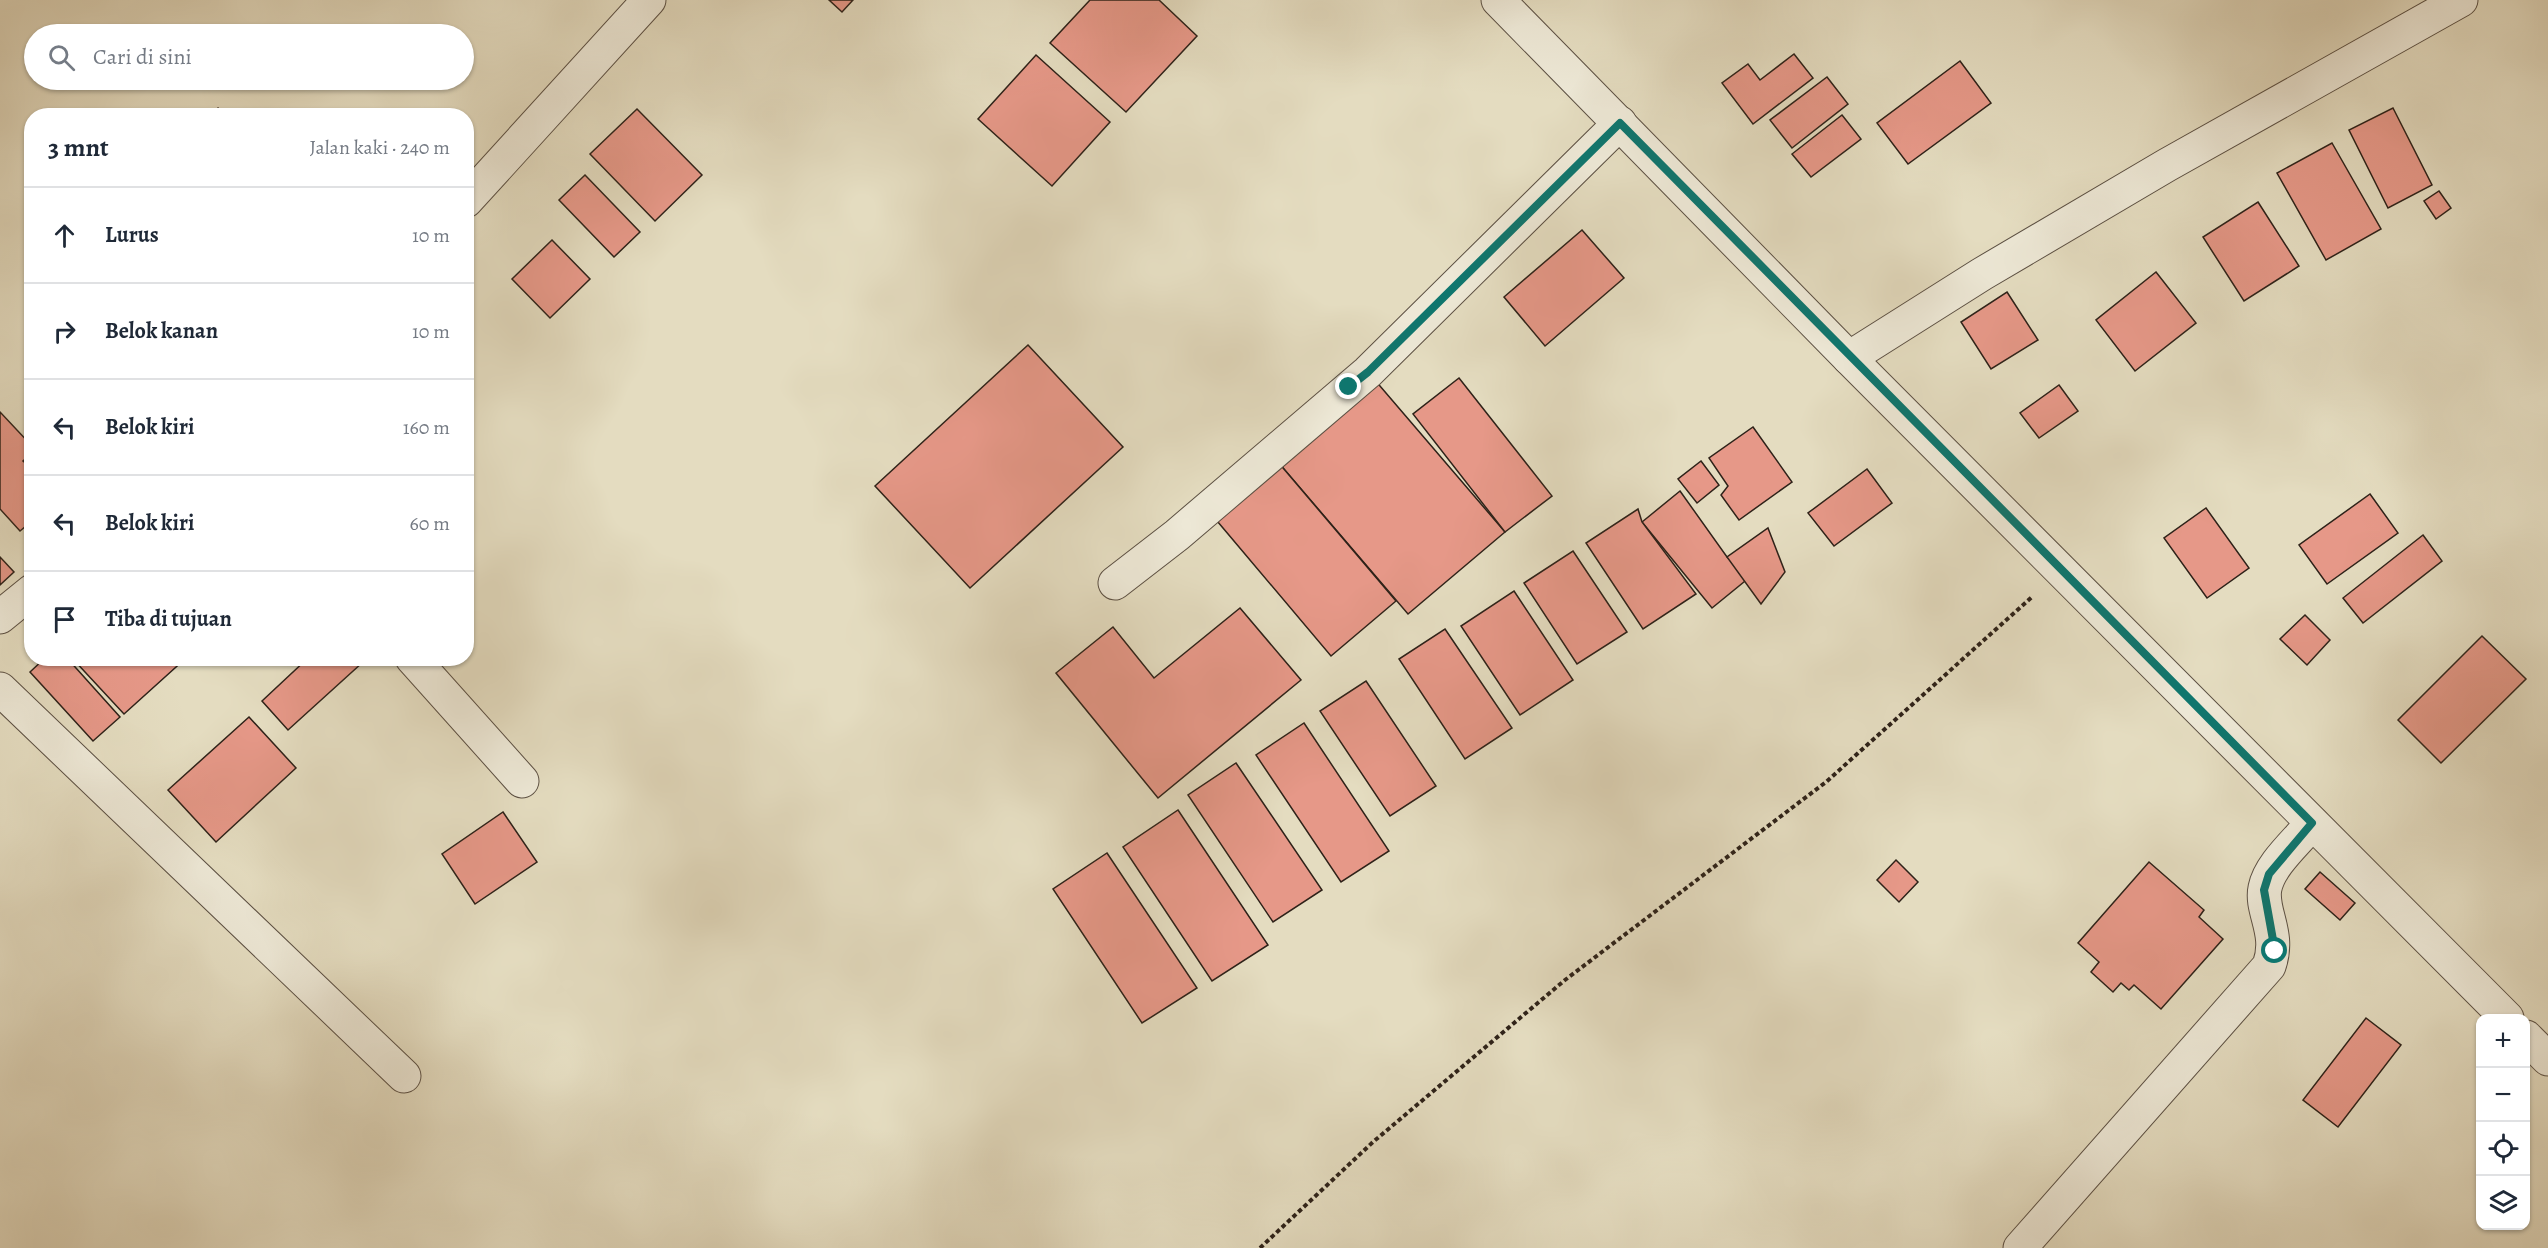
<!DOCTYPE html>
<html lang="id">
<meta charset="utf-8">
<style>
:root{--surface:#fff;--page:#f2f2f3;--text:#1f2937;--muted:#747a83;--line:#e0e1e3}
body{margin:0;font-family:Alegreya,serif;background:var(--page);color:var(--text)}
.controls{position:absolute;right:18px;bottom:18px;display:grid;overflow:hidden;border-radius:12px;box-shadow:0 2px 4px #0004}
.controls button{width:54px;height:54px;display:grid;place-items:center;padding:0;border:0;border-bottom:2px solid var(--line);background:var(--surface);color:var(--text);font:30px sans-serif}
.stop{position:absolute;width:18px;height:18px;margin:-14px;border:4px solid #0f766e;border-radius:50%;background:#fff}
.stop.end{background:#0f766e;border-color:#fff;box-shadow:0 2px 6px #0008}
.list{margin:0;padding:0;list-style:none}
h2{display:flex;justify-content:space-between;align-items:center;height:78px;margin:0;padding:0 24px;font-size:26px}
h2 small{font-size:20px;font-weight:400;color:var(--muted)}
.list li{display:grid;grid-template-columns:39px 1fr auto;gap:18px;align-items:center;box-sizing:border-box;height:96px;padding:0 24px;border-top:2px solid var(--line)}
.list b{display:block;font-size:22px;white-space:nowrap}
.list em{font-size:20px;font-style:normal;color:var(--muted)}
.icon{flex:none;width:33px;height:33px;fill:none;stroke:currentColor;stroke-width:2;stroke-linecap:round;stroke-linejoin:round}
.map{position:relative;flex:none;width:2548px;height:1248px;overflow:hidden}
.search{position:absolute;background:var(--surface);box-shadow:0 2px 4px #0004;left:24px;top:24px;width:450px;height:66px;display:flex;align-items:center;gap:15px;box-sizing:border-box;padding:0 21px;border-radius:33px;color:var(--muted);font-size:22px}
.panel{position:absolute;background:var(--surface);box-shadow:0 2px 4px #0004;left:24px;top:108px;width:450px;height:558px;border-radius:24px}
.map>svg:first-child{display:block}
.building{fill:#e69888;stroke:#2e2219;stroke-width:1.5}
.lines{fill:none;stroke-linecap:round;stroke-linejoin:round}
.minor-casing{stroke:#5c5043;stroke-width:35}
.path{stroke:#2e2219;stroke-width:4;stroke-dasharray:4.5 3;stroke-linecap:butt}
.minor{stroke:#ede8d6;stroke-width:33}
.route{stroke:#0f766e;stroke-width:8}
</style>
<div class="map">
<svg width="2548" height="1248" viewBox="0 0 2548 1248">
<rect width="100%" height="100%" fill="#e4dcc0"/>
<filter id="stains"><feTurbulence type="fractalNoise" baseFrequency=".00333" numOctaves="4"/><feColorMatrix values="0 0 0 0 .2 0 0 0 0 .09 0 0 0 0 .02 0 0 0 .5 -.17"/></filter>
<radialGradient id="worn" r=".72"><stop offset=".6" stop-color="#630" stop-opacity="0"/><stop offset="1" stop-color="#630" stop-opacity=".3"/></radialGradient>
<g class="building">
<path d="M829,0H853L842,12Z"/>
<path d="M1090,0H1159L1197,36L1126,112L1050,43Z"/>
<path d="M1794,54L1813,78L1753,124L1722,83L1748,64L1760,80Z"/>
<path d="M1036,55L1110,122L1052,186L978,119Z"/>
<path d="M1960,61L1991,103L1908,164L1877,123Z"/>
<path d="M1827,77L1848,104L1792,148L1770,120Z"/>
<path d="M218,108L225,116H210Z"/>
<path d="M2393,108L2432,185L2388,208L2349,130Z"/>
<path d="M637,109L702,175L655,221L590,154Z"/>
<path d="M1842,115L1861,139L1811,177L1792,154Z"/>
<path d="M2332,143L2381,229L2326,260L2277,173Z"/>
<path d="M585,175L640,232L614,257L559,200Z"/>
<path d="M2439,191L2451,208L2436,219L2424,201Z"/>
<path d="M2258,202L2299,266L2244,301L2203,237Z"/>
<path d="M1582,230L1624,278L1545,346L1504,297Z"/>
<path d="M552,240L590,279L550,318L512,279Z"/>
<path d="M2156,272L2196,323L2135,371L2096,320Z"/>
<path d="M2007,292L2038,340L1991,369L1961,322Z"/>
<path d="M1028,345L1123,447L970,588L875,486Z"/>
<path d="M1368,372L1505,532L1408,614L1272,455Z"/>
<path d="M1459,378L1552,496L1505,532L1413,414Z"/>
<path d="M2059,385L2078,411L2039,438L2020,413Z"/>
<path d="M0,412L32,446V453L23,461L32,469V521L20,531L0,509Z"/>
<path d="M1753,427L1792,482L1739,520L1721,495L1728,486L1709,458Z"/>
<path d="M1272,455L1396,601L1331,656L1207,509Z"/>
<path d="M1701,461L1719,485L1697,503L1678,479Z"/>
<path d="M1867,469L1892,503L1834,546L1808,513Z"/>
<path d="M1680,491L1727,557L1750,577L1712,608L1642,522Z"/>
<path d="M2370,494L2398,533L2327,584L2299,545Z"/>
<path d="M2206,508L2249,568L2207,598L2164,538Z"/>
<path d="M1638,509L1642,522L1696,594L1643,629L1586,543Z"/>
<path d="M1768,528L1785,572L1761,604L1727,557Z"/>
<path d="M2423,535L2442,561L2363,623L2343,598Z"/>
<path d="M1573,551L1627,632L1577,664L1524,583Z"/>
<path d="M0,557L14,572L0,585Z"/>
<path d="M1514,591L1573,680L1520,715L1461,626Z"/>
<path d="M1240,608L1301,680L1158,798L1056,673L1113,627L1154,678Z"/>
<path d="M2305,615L2330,640L2307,665L2280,639Z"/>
<path d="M1445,629L1512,728L1465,759L1399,659Z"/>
<path d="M2482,636L2526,679L2441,763L2398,720Z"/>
<path d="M45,658H67L120,717L93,741L30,672Z"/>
<path d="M72,658H186L124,714Z"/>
<path d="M308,658H359L363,662L288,730L262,701Z"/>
<path d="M1366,681L1436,786L1390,816L1320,711Z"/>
<path d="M249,717L296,768L216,842L168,790Z"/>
<path d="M1304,723L1389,851L1341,882L1256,755Z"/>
<path d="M1236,763L1322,890L1273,922L1188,795Z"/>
<path d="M1178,810L1268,945L1212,981L1123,847Z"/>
<path d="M503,812L537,862L475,904L442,854Z"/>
<path d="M1107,853L1197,988L1142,1023L1053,889Z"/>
<path d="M1896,860L1918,882L1899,902L1877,880Z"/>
<path d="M2149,862L2204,910L2199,917L2223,939L2161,1009L2134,985L2129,990L2121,983L2113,992L2091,972L2099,962L2078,943Z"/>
<path d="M2320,872L2355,903L2340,920L2305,889Z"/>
<path d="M2366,1018L2401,1045L2338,1127L2303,1100Z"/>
</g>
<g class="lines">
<g class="minor-casing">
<g id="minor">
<path d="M1498,0L1849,358L2507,1018"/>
<path d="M466,201L649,0"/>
<path d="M1849,358L1982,274L2167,165L2461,0"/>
<path d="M1115,583L1177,535L1368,372L1620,123"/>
<path d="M0,617L32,591"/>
<path d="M412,658L522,781"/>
<path d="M0,689L404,1076"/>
<path d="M2526,1037L2548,1059"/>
<path d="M2020,1248L2269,966C2281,933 2260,911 2265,888C2270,864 2297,842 2312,823"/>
</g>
</g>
<path class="path" d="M1260,1248L1373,1142L1565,980L1826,782L2033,596"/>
<use href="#minor" class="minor"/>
</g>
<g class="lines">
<path class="route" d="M1349,387L1368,372L1620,123L2312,823L2269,874L2264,890L2275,951"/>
</g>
<rect width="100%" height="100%" filter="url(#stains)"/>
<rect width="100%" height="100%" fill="url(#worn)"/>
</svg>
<div class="controls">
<button>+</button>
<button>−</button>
<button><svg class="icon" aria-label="locate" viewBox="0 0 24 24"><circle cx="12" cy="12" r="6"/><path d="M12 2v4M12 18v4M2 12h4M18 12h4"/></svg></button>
<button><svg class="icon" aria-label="layers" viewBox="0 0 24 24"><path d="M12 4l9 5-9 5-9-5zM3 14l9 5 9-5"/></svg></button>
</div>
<div class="stop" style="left:2275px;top:951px"></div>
<div class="stop end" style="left:1349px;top:387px"></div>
<div class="search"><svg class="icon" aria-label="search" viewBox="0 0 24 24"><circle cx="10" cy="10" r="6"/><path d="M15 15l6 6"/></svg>Cari di sini</div>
<section class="panel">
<h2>3 mnt<small>Jalan kaki · 240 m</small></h2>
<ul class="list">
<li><svg class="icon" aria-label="ahead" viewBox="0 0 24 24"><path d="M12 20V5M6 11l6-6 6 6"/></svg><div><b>Lurus</b></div><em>10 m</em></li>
<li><svg class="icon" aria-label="right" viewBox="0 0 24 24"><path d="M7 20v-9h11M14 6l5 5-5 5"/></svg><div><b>Belok kanan</b></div><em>10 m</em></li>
<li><svg class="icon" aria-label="left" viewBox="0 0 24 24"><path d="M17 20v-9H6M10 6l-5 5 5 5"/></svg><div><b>Belok kiri</b></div><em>160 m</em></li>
<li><svg class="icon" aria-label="left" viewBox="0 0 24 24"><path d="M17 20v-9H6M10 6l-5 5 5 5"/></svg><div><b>Belok kiri</b></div><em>60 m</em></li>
<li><svg class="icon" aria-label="arrive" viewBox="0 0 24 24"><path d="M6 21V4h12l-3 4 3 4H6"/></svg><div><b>Tiba di tujuan</b></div></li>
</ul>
</section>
</div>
